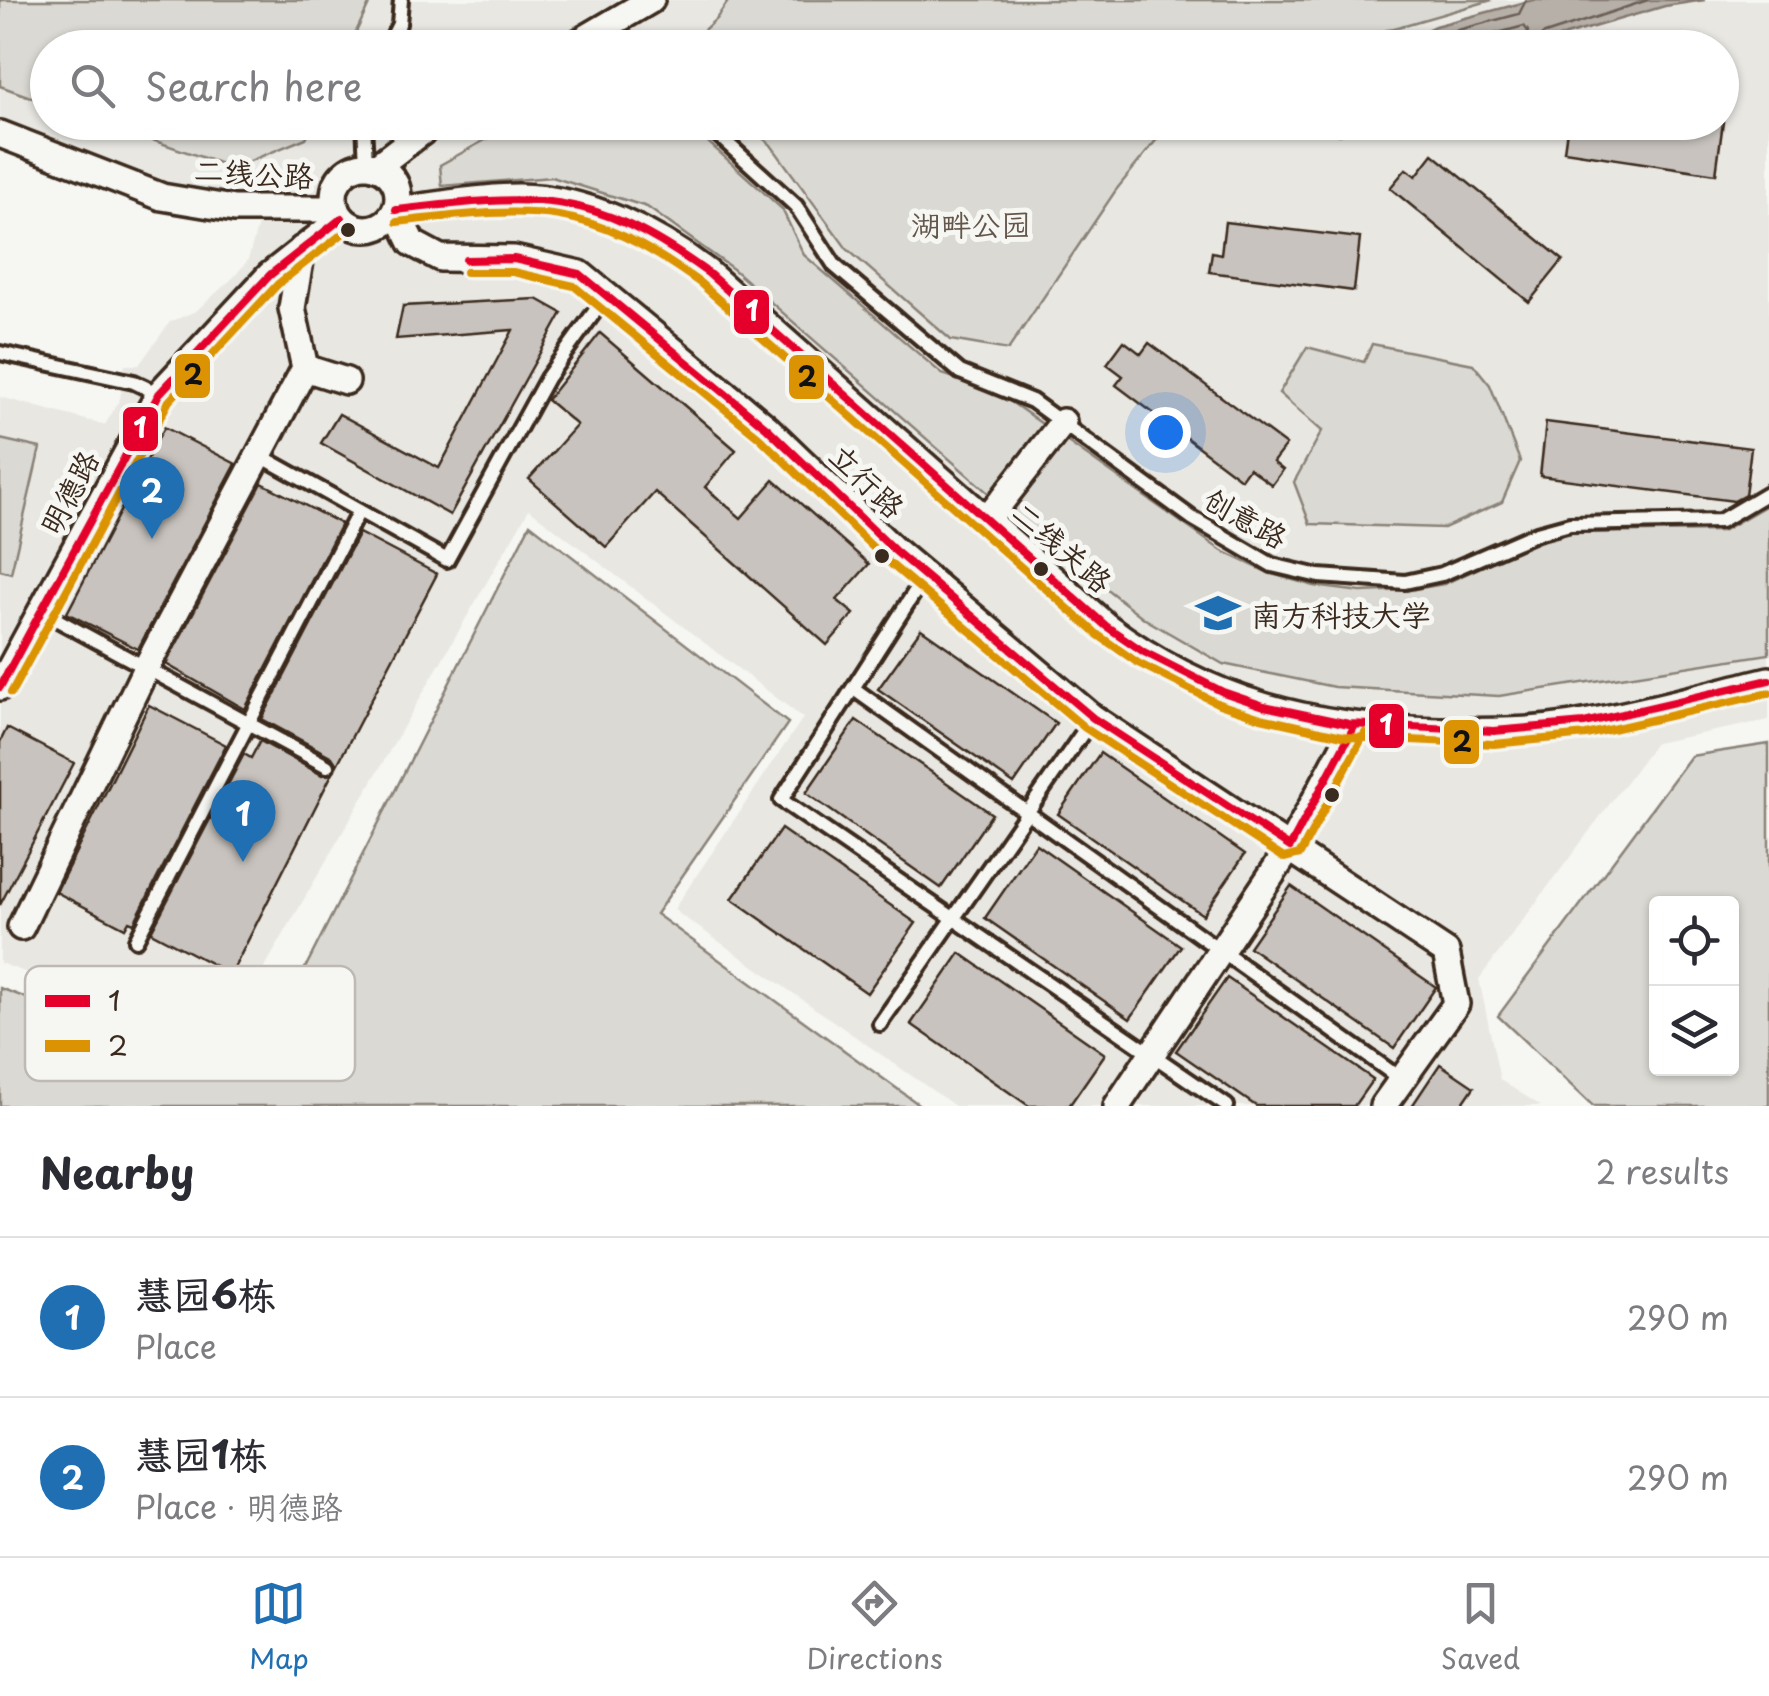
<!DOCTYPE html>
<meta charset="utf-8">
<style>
:root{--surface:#fff;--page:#f2f2f3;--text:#2b2b33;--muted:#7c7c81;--line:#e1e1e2;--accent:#1f6fb2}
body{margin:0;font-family:"Playpen Sans","LXGW WenKai TC",sans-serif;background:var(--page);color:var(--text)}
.controls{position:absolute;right:30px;bottom:30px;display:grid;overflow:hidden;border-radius:10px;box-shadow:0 2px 8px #0004}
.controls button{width:90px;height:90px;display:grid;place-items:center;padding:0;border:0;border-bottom:2px solid var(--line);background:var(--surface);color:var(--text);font:50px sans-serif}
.you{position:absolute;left:1165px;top:432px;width:35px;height:35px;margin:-25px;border:8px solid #fff;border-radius:50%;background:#1a73e8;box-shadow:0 0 0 15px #1a73e833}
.badge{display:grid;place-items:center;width:65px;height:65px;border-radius:50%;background:var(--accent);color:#fff;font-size:32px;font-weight:700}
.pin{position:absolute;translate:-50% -82px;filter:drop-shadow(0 2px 5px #0008)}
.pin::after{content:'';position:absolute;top:52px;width:35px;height:30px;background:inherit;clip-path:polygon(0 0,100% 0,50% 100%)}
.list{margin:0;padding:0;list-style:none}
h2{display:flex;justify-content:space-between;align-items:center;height:130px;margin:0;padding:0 40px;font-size:42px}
h2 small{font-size:32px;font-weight:400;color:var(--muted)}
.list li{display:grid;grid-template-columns:65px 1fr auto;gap:30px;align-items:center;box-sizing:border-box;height:160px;padding:0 40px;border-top:2px solid var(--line)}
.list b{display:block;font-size:38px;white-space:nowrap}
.list p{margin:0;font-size:32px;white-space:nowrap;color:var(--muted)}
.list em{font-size:32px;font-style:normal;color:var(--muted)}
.icon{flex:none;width:55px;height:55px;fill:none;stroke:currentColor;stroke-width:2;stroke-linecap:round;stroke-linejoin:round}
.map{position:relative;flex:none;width:1769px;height:1106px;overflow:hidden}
.search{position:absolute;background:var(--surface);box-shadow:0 2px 8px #0004;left:30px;right:30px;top:30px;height:110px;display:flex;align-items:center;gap:25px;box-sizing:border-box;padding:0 35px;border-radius:55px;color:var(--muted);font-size:38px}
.sheet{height:450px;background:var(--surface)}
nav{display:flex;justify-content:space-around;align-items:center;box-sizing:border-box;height:140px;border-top:2px solid var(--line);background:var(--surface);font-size:28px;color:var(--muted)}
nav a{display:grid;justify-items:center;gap:5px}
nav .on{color:var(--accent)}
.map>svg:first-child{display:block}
.built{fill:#e8e7e2;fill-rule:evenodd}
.green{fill:#dad9d3;stroke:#8a8278;stroke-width:2.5;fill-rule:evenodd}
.water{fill:#b6b0a9;stroke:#857a71;stroke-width:2.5}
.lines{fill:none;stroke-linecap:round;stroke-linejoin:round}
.shore{stroke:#6c6056;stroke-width:2.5}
.building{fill:#c8c3be;stroke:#3b2a1e;stroke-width:2.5}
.lane-casing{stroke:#3b2a1e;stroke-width:20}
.street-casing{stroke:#3b2a1e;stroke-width:32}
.lane{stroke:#f6f6f2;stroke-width:12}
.street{stroke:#f6f6f2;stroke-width:25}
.bus-1-casing{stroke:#f6f6f2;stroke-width:15}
.bus-2-casing{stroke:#f6f6f2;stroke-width:15}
.bus-1{stroke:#e4002b;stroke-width:8}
.bus-2{stroke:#db9304;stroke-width:8}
.bus-dot{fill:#3b2a1e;stroke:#f6f6f2;stroke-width:4}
.labels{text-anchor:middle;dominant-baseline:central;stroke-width:10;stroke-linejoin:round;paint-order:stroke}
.street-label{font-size:30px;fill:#3b2a1e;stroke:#f6f6f2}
.park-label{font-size:30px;fill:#63564b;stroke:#f6f6f2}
.poi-label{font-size:30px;fill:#3b2a1e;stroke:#f6f6f2;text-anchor:start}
.key{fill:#f6f6f2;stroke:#beb9b2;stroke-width:2.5}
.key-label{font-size:28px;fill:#3b2a1e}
.line-badge{stroke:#f6f6f2;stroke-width:4}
.badge-label{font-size:28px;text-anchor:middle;font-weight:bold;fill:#fff}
.pale-badge-label{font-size:28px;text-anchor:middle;font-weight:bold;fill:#111}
</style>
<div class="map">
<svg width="1769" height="1106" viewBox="0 0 1769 1106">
<rect width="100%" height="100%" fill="#f6f6f2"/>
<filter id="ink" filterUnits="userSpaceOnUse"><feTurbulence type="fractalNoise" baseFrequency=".01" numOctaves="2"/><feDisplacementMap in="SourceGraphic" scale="20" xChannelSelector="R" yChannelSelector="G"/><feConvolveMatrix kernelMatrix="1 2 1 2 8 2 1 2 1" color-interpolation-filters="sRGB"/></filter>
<g filter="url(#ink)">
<path class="built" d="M0,0H1769V720L1655,743L1479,979L1500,1080L1541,1106H955L678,913L674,909L803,718L529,509L221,1043L0,963V397L105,425L120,399L125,365H139L170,322L196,311L234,277L248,260L258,225L272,196L172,186L0,119ZM48,48H1722V122H48Z"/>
<g class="green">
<path d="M0,0H371L349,47L48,48L47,103L0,86Z"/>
<path d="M729,0H1492L1328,47H685L716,19Z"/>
<path d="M103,123H313L306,138L233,168Z"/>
<path d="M516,123H687L782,209L804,255L942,374L997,392L1222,551L1269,573L1314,586L1361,592L1409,590L1444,584L1537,541L1568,533L1722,531L1769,504V654L1499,696L1334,687L1223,664L1145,619L1027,527L733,269L647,207L552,177L442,186L440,165Z"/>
<path d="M745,123H1170L1116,190L1008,350L951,340L847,249L771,145Z"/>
<path d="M1372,344L1473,364L1490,385L1520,461L1502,502L1444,528L1310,524L1294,482L1322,431L1279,393L1307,347L1364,362Z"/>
<path d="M0,439L40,448L11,573L0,570Z"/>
<path d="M530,524L788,723L656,914L921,1106H0V988L248,1081Z"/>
<path d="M1769,744V1106H1593L1498,1016L1691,756ZM1656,904H1732V1068H1656Z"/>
</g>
<g class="water">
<path d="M1533,0H1705L1665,6L1566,35L1539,47H1391L1435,26Z"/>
<path d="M1301,123H1358L1340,135Z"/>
</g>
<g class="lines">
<g class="shore">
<path d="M1413,48L1439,35L1519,14L1526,0"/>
<path d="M1442,48L1524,26L1528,31L1525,48"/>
<path d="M1538,48L1542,35L1648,0"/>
</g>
</g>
<g class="building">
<path d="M1568,122H1723L1716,174L1564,151Z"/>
<path d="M1433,154L1563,260L1529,302L1390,188L1406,169L1416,176Z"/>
<path d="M1225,222L1360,238L1354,291L1209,272L1212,252L1221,254Z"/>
<path d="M537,299L562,313L450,515L321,443L339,414L439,468L513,330L396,339L403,306Z"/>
<path d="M600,333L736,450L705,487L741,518L774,480L869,564L837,600L854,614L827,645L655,492L606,547L529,479L577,425L547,400Z"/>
<path d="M1124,341L1141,354L1149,343L1286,445L1273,462L1283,470L1272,485L1249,468L1241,479L1116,385L1123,376L1107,364Z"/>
<path d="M1546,422L1751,448L1745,495L1734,501L1540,476Z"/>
<path d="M164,427L236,464L138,649L67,613Z"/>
<path d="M262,483L341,524L245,709L166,664Z"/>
<path d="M359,533L437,574L337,765L332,757L262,719Z"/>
<path d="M921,629L1056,723L1014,784L878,689Z"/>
<path d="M149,705L226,745L134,923L129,921L125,928L56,892Z"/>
<path d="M856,720L992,814L941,888L806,793Z"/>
<path d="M7,728L74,763L0,905V742Z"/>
<path d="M260,741L322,775L332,774L231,974L151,932L244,754L251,758Z"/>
<path d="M1100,753L1245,854L1203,915L1058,814Z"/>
<path d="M781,829L916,923L867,993L732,899Z"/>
<path d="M1036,844L1181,946L1130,1019L985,918Z"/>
<path d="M1291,886L1436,987L1394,1048L1249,947Z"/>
<path d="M960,953L1105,1054L1069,1106H1029L911,1024Z"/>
<path d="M1227,978L1373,1079L1354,1106H1256L1176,1051Z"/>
<path d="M1440,1064L1474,1087L1461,1106H1412Z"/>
</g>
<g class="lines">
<g class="lane-casing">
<g id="lane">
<path d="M387,48L399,24L401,0"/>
<path d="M364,122L366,165"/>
<path d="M704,122L796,206L835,266L960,372L1032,401L1192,518L1272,565L1319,576L1405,582L1442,574L1537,533L1570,524L1720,521L1769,492"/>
<path d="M0,353L134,382L159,394"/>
<path d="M259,455L447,560L547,378L606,296"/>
<path d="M925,576L781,800L1227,1106"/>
<path d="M41,611L327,766"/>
<path d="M854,689L1402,1080"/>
<path d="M136,940L359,511"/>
<path d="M880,1024L1093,718"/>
</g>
</g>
<g class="street-casing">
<g id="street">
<path d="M569,48L651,0"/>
<path d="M0,134L162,197L234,209H337"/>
<circle cx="366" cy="197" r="32"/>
<path d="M376,167L435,122"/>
<path d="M396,210C436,206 478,197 518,197C585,197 656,233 708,273L1106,626C1207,702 1315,729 1440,731C1488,732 1536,732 1584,723C1646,712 1707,695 1769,680"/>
<path d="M396,210L412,243L440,258L514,259L580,274L767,428L894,550L1093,718L1446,952L1456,1004L1383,1106"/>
<path d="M305,368L346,381"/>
<path d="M986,521L1063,422"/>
<path d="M0,687L159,394L270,275L342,218"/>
<path d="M21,927L146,668L305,368L292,308L302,249"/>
<path d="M1117,1106L1290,847L1354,727"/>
</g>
</g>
<use href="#lane" class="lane"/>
<use href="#street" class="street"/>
<g class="bus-1-casing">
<g id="bus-1">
<path d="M396,210C535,194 589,187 708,273L1106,626L1144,652L1223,692L1264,706L1349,724L1494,731L1584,723L1769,680"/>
<path d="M466,260L514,259L580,274L767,428L894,550L1093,718L1290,847L1354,727"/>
<path d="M0,687L159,394L270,275L342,218"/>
</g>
</g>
<g class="bus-2-casing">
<g id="bus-2">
<path d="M397,222C532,207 584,199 700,283L1098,635L1138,663L1219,704L1261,718L1347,737L1494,744L1586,735L1769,693"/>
<path d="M466,272H513L574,286L759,437L886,560L1085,728L1284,858L1300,854L1365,733"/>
<path d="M11,693L169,401L278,284L350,228"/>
</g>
</g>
<use href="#bus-1" class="bus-1"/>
<use href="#bus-2" class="bus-2"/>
</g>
</g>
<defs>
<g id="university-bare" transform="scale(3.45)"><path d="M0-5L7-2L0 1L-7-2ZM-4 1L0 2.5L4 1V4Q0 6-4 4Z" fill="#1f6fb2" stroke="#f6f6f2" stroke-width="2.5" paint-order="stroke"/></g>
</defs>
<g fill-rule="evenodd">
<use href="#university-bare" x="1218" y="613"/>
</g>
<g class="bus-dot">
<circle cx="348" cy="230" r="9"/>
<circle cx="882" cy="556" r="9"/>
<circle cx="1041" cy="569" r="9"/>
<circle cx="1332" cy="795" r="9"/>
</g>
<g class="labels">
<g class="street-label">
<text transform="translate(254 172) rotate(3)">二线公路</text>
<text transform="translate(868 480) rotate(44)">立行路</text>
<text transform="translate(68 492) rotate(-62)">明德路</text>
<text transform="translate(1246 517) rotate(29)">创意路</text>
<text transform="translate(1063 546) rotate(41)">二线关路</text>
</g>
<g class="park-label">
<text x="971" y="223">湖畔公园</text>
</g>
<g class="poi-label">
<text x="1251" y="613">南方科技大学</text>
</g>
</g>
<rect x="25" y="966" width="330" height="115" rx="15" class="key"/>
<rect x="45" y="995" width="45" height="12" fill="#e4002b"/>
<rect x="45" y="1040" width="45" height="12" fill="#db9304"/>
<g class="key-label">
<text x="108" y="1011">1</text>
<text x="108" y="1056">2</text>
</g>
<g class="line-badge">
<rect x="732" y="288" width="39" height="48" rx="10" fill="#e4002b"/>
<rect x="173" y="352" width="39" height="48" rx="10" fill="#db9304"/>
<rect x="787" y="353" width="39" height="48" rx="10" fill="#db9304"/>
<rect x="121" y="405" width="39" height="48" rx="10" fill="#e4002b"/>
<rect x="1367" y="702" width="39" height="48" rx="10" fill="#e4002b"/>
<rect x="1442" y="718" width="39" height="48" rx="10" fill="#db9304"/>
</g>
<g class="badge-label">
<text x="752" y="321">1</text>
<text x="140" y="438">1</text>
<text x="1386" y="735">1</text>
</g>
<g class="pale-badge-label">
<text x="193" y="385">2</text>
<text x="807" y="387">2</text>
<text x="1462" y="752">2</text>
</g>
</svg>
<div class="controls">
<button><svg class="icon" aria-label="locate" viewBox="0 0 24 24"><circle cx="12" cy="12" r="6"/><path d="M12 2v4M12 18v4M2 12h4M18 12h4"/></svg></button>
<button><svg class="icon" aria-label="layers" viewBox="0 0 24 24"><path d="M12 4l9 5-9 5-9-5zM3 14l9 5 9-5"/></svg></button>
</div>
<div class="you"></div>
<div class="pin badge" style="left:243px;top:862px">1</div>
<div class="pin badge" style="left:152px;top:539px">2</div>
<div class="search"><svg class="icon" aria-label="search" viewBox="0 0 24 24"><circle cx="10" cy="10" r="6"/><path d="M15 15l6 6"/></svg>Search here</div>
</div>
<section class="sheet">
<h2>Nearby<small>2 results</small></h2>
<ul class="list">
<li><span class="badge">1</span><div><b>慧园6栋</b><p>Place</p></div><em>290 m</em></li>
<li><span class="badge">2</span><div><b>慧园1栋</b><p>Place · 明德路</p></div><em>290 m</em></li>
</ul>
</section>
<nav>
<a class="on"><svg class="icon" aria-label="map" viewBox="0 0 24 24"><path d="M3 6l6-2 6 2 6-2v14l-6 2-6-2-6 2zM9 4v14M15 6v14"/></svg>Map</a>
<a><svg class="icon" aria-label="directions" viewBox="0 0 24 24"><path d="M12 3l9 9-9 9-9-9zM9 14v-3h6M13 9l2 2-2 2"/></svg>Directions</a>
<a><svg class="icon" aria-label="saved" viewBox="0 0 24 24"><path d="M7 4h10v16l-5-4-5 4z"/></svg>Saved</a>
</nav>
